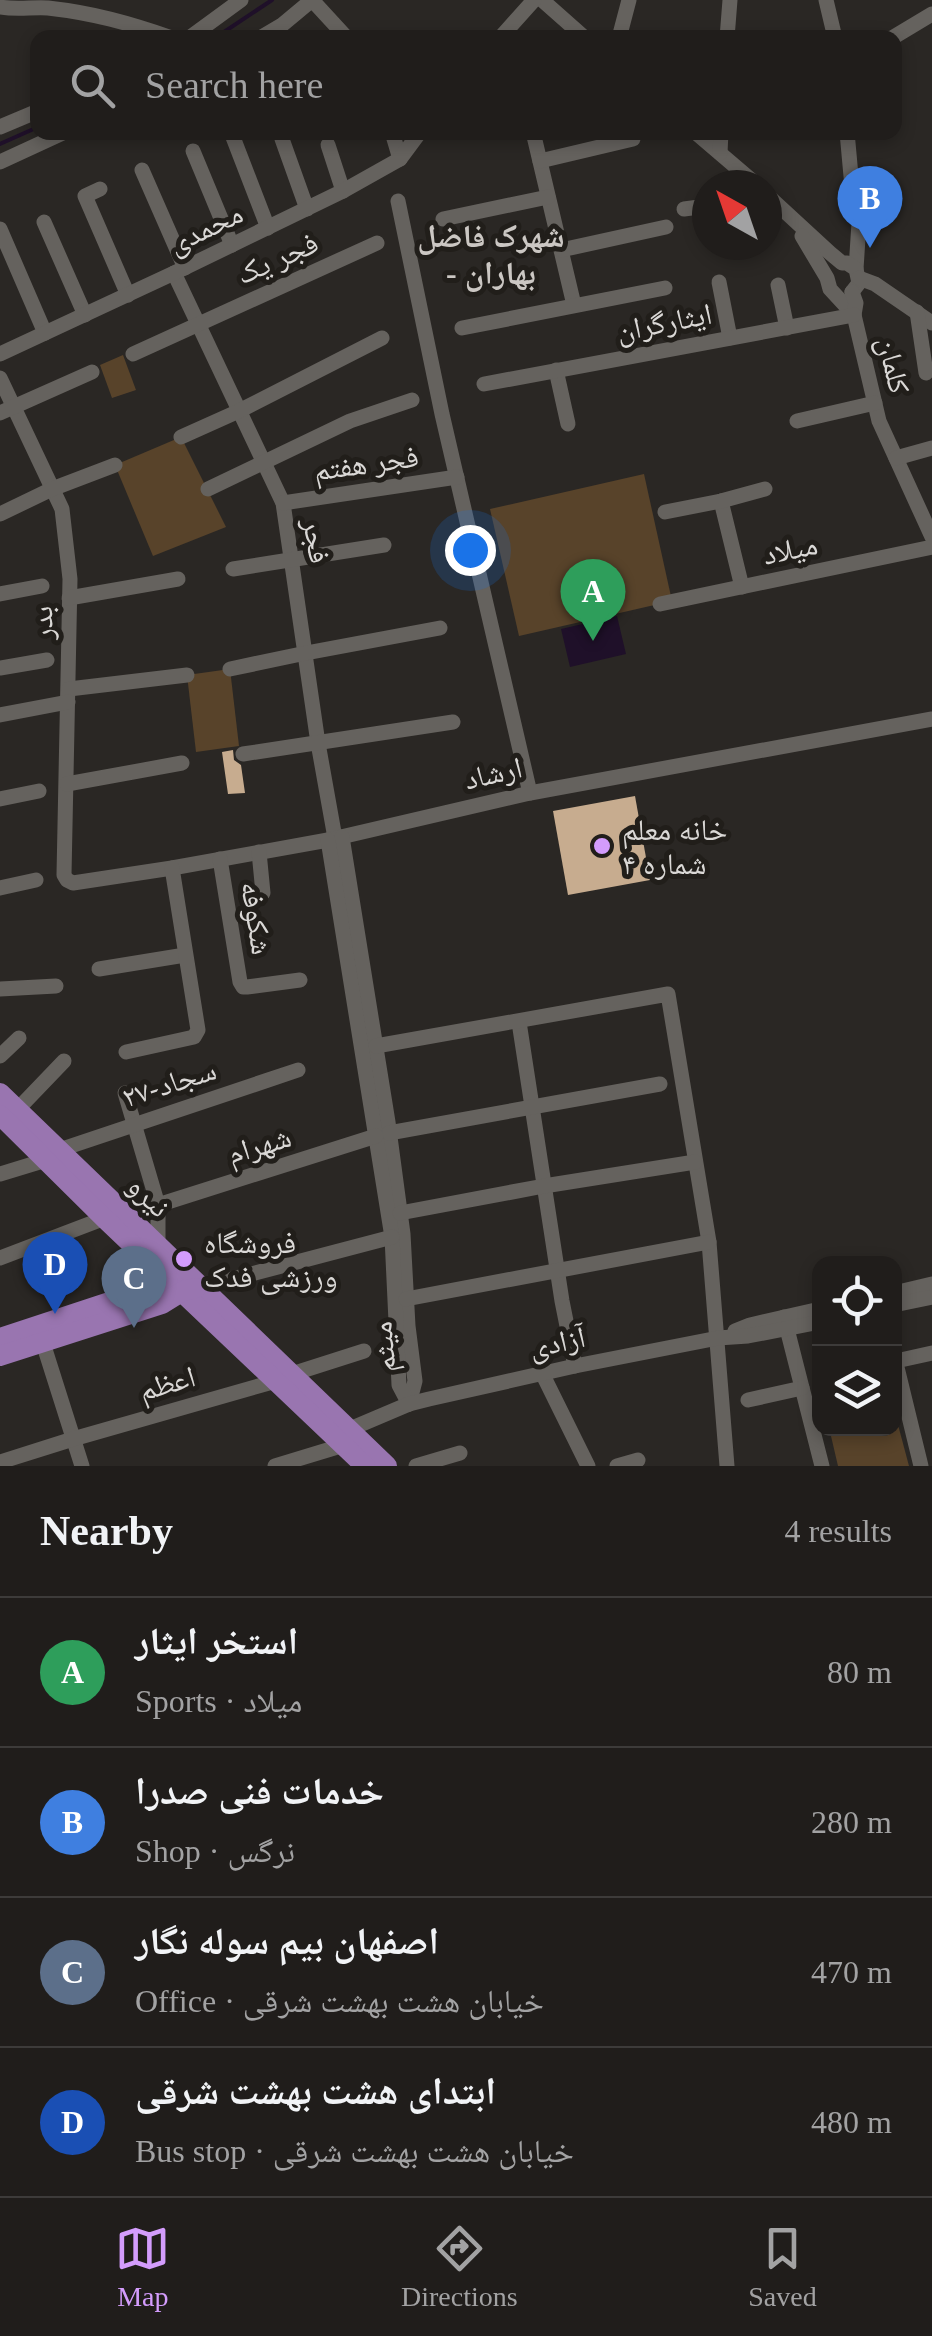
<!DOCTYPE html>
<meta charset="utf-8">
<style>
:root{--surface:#201d1b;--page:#282624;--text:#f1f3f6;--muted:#a2a2a3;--line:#3d3b3a;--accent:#d39cfc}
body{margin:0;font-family:"Times New Roman","Noto Naskh Arabic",serif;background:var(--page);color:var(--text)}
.controls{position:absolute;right:30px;bottom:30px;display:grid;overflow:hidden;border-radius:20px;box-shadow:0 5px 15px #0003}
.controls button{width:90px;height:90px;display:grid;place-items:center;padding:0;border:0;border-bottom:2px solid var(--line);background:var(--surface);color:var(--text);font:50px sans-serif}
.compass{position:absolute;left:692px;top:170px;width:90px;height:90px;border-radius:50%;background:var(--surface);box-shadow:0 5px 15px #0003;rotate:320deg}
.you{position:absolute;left:470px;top:550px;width:35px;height:35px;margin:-25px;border:8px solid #fff;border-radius:50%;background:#1a73e8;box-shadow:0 0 0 15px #1a73e833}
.badge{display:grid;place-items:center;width:65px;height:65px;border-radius:50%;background:var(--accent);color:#fff;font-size:32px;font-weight:700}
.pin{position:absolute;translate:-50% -82px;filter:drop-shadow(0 2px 5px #0008)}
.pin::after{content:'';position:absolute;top:52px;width:35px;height:30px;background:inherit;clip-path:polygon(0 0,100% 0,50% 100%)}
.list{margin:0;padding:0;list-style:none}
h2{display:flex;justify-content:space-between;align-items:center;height:130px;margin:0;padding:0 40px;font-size:42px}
h2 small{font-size:32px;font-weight:400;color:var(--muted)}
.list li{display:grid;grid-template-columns:65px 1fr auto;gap:30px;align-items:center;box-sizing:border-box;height:150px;padding:0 40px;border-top:2px solid var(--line)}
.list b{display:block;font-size:38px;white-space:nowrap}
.list p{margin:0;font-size:32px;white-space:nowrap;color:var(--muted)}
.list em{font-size:32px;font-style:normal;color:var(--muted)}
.icon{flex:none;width:55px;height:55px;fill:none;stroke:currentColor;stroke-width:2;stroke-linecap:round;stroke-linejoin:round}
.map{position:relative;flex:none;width:932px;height:1466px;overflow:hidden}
.search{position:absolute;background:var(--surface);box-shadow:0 5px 15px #0003;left:30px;right:30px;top:30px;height:110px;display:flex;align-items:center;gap:25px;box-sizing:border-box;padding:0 35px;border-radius:20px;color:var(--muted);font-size:38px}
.sheet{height:730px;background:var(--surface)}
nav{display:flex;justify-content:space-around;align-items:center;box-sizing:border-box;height:140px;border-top:2px solid var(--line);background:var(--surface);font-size:28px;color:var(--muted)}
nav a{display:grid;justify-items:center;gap:5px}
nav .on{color:var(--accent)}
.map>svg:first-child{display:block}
.green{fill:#58432a}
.water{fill:#1f1029}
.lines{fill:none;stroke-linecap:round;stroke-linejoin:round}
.stream{stroke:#1f1029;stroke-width:4}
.building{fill:#c7ac8f}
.minor{stroke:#65625e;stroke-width:15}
.major{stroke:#9975b0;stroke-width:20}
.poi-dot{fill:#d39cfc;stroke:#211e1a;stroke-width:4}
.labels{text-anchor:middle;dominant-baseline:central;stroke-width:10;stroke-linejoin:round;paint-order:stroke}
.street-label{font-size:30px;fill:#dad8d6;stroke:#211e1a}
.poi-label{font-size:30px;fill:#dad8d6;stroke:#211e1a;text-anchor:start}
.neighbourhood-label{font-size:32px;font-weight:bold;fill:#cbc7c3;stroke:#211e1a}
</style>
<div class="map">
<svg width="932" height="1466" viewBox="0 0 932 1466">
<rect width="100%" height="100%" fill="#2a2724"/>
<g class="green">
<path d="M123,355L136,390L112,398L100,365Z"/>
<path d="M181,437L226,527L153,556L115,465Z"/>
<path d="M644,474L672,601L519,636L490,509Z"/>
<path d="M230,669L239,746L196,752L187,675Z"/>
<path d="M895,1421H897L909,1466H838L831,1436L863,1429L894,1428Z"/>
</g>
<path class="water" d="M617,616L626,654L570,667L561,629Z"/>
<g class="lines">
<g class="stream">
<path d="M215,38L272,0"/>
<path d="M0,144L38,127"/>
</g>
</g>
<g class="building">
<path d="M233,750L234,760L241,765L245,793L228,794L222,752Z"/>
<path d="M635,796L650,880L568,895L553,811Z"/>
</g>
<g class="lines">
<g class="minor">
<path d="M542,0L585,38"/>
<path d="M826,0L835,38"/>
<path d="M0,7C16,10 32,7 48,8C93,13 129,23 172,38"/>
<path d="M189,38L241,0"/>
<path d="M260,38L282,25L312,0L347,38"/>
<path d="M500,38L534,0"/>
<path d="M619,38L629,0"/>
<path d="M727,38L730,0"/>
<path d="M892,38L932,14"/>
<path d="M0,127L38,111"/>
<path d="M231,132L268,228"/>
<path d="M392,132L400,159"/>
<path d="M533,132L574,305"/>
<path d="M695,132L757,185"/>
<path d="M847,132L854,209L859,223L856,269"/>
<path d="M282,139L307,209"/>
<path d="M328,145L343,191"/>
<path d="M193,151L232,245"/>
<path d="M720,153L721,132"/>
<path d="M540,161L633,139"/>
<path d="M0,162L65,132"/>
<path d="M142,170L185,268"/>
<path d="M100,189L85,196L128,295"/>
<path d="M767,195L830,253L842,263H847L856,269L859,283L852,292"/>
<path d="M398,201L442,414L530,793"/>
<path d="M684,209L707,206"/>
<path d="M443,219L548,197"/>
<path d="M44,222L85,315"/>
<path d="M0,229L45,333"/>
<path d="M802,236L827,278L830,289L854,315"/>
<path d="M561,250L666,227"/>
<path d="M174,273L283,503L318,743L335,838"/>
<path d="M859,278L875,284L932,323"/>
<path d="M719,282L730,338"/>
<path d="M778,285L787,328"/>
<path d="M852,292L856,303L854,315L879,421L932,537"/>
<path d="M917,312L926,373"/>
<path d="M462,328L665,288"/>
<path d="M0,354L174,273L343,191L400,159L420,132"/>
<path d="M133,354L377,243"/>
<path d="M556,370L568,424"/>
<path d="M0,378L62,509L70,579L64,875L67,880L73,883L172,868L328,840L530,793L932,719"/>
<path d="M484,384L854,315"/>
<path d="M0,413L92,372"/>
<path d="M797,421L875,403"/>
<path d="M181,437L239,411L382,338"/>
<path d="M896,458L932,448"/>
<path d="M208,489L350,421L412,400"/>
<path d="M721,501L742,587"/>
<path d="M283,503L457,477"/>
<path d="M665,512L721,501L765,489"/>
<path d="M0,514L52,489L115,465"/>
<path d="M233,569L384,545"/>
<path d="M0,594L42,586"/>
<path d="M69,598L178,579"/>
<path d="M660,604L932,547"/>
<path d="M0,668L47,660"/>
<path d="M230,669L306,653L440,628"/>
<path d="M69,689L187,675"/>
<path d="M0,715L68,702"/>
<path d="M243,754L453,722"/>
<path d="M67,784L182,763"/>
<path d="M0,799L39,791"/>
<path d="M342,837L388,1122L403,1234L408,1326L415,1381L409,1404"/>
<path d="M328,840L392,1237L399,1385L409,1404"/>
<path d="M259,852L263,893"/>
<path d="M220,859L240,982L243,987H247L300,980"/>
<path d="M0,888L36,880"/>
<path d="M99,969L185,955"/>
<path d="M0,989L56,986"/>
<path d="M519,1022L562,1301L575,1366"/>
<path d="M376,1046L668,994L709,1242L727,1466"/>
<path d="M126,1052L194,1037L198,1030L172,868"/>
<path d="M0,1056L19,1038"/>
<path d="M125,1093L158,1205V1246"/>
<path d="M17,1110L64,1061"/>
<path d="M389,1133L660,1084"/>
<path d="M59,1150L298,1070"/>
<path d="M0,1174L46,1160"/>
<path d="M158,1205L376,1136"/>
<path d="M400,1213L544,1186L695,1162"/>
<path d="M0,1258L105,1218"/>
<path d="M202,1287L392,1237"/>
<path d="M894,1293L932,1284"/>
<path d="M406,1299L709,1242"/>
<path d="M894,1305L932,1297"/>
<path d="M784,1317L822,1466"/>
<path d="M735,1331L750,1325L820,1309"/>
<path d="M43,1343L82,1466"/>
<path d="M894,1355L921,1466"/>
<path d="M896,1361L932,1353"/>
<path d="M542,1373L588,1466"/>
<path d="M292,1374L364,1351"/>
<path d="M748,1400L802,1388"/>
<path d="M343,1432L409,1404L429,1399L575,1366L718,1338L748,1336L820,1322"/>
<path d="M0,1462L73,1439L276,1381"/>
<path d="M275,1466L344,1445"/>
<path d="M416,1466L460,1453"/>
<path d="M617,1466L638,1460"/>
</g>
<g class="major">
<path d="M0,1093L387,1466"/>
<path d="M0,1115L106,1220L365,1466"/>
<path d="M0,1338L158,1286L181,1291"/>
<path d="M0,1356L162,1304L183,1291L196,1288"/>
</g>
</g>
<g class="poi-dot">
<circle cx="602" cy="846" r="10"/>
<circle cx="184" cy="1259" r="10"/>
</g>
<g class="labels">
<g class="street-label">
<text transform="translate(205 228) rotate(-26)">محمدی</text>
<text transform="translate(277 258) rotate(-24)">فجر یک</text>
<text transform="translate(664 322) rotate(-11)">ایثارگران</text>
<text transform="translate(894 365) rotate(77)">کلمان</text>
<text transform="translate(366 463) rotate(-8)">فجر هفتم</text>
<text transform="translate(317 541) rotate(81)">فجر</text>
<text transform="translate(790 549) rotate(-12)">میلاد</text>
<text transform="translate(42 623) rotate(-91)">بدر</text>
<text transform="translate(493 773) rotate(-13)">ارشاد</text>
<text transform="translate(257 918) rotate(81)">شکوفه</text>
<text transform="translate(169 1083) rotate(-18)">۲۷-سجاد</text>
<text transform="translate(259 1145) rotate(-17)">شهرام</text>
<text transform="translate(149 1196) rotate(44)">نیرو</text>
<text transform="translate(557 1342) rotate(-12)">آزادی</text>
<text transform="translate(383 1347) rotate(-95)">میثم</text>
<text transform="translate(167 1383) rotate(-16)">اعظم</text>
</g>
<g class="poi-label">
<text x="622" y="829">خانه معلم<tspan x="622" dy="34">شماره ۴</tspan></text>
<text x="204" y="1242">فروشگاه<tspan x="204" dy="34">ورزشی فدک</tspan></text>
</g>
<g class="neighbourhood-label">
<text x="491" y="236">شهرک فاضل<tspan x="491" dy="37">- بهاران</tspan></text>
</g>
</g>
</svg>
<div class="controls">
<button><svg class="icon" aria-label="locate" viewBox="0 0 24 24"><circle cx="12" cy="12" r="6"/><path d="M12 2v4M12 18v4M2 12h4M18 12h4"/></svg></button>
<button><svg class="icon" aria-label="layers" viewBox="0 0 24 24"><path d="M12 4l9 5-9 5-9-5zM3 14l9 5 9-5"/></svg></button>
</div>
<svg class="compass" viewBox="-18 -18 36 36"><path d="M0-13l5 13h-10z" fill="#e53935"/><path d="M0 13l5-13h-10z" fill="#a2a2a3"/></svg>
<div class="you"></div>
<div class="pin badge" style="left:593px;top:641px;background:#2e9e5b">A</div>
<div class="pin badge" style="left:870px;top:248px;background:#3f7fe0">B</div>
<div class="pin badge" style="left:134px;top:1328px;background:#5c6f8a">C</div>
<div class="pin badge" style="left:55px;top:1314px;background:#1a4fb4">D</div>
<div class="search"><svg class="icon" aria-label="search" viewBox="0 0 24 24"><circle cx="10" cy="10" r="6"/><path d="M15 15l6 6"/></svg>Search here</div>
</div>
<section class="sheet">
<h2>Nearby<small>4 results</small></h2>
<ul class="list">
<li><span class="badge" style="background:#2e9e5b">A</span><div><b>استخر ایثار</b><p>Sports · میلاد</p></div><em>80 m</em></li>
<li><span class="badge" style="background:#3f7fe0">B</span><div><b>خدمات فنی صدرا</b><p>Shop · نرگس</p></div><em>280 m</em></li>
<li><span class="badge" style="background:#5c6f8a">C</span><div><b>اصفهان بیم سوله نگار</b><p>Office · خیابان هشت بهشت شرقی</p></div><em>470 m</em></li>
<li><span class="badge" style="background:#1a4fb4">D</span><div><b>ابتدای هشت بهشت شرقی</b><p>Bus stop · خیابان هشت بهشت شرقی</p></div><em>480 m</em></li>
</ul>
</section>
<nav>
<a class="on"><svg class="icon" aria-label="map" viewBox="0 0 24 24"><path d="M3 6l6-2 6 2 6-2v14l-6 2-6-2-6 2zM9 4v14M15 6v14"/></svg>Map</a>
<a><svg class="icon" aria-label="directions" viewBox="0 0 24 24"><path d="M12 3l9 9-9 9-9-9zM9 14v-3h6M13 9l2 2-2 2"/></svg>Directions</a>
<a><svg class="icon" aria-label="saved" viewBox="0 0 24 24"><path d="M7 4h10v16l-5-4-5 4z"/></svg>Saved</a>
</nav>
